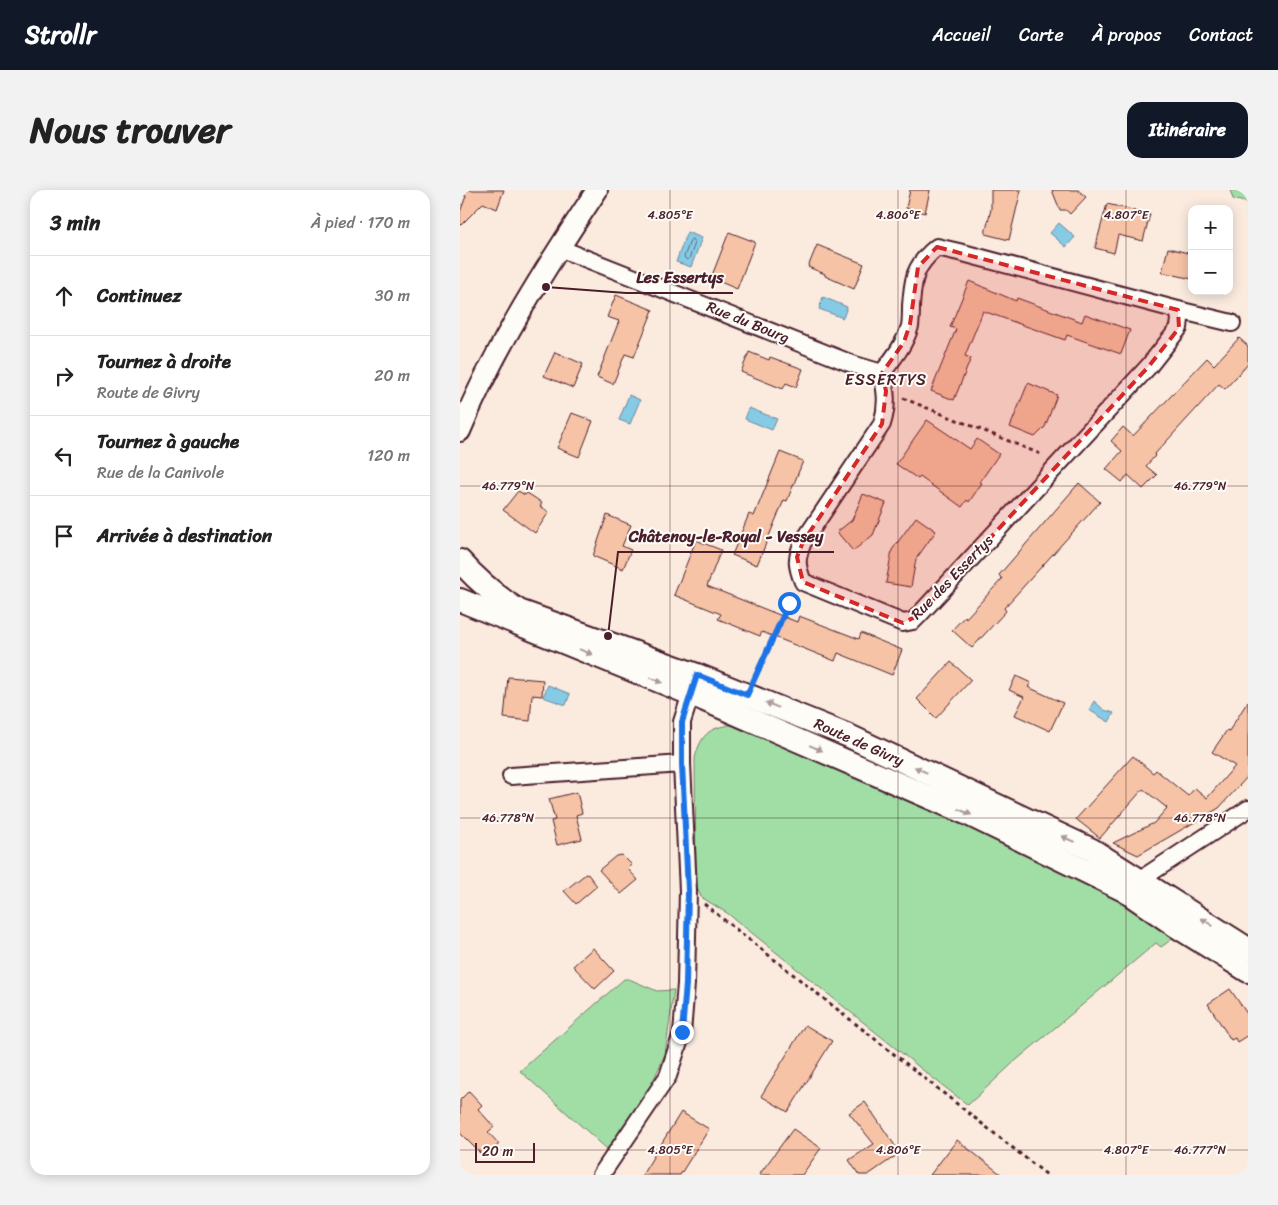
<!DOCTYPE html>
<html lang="fr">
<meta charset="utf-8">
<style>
:root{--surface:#fff;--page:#f2f2f2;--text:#222;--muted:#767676;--line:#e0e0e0;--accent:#111827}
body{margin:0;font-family:Sriracha,sans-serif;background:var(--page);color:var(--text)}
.controls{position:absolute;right:15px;top:15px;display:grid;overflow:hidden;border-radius:10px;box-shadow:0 2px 12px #0003}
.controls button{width:45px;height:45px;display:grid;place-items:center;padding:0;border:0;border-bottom:1px solid var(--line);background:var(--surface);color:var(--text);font:25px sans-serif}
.scale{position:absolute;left:15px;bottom:12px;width:60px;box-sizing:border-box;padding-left:5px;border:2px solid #4a1f2b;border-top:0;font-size:14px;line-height:18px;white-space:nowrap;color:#4a1f2b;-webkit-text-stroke:4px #fdfcf7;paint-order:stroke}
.stop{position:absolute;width:15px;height:15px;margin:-11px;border:4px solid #1a73e8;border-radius:50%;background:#fff}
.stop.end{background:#1a73e8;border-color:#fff;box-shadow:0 1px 5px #0008}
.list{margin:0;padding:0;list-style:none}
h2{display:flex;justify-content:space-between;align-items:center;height:65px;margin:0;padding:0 20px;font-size:21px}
h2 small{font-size:16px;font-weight:400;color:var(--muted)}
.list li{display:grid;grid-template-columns:32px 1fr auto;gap:15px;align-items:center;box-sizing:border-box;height:80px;padding:0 20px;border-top:1px solid var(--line)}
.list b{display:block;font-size:19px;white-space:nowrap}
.list p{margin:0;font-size:16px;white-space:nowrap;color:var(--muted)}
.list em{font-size:16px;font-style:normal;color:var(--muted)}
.icon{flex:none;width:28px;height:28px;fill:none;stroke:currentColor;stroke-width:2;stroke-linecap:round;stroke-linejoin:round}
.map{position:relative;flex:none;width:788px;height:985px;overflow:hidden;border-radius:15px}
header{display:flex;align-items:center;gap:30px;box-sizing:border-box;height:70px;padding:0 25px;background:var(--accent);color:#fff}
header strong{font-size:24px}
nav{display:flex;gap:28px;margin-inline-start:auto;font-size:18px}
.intro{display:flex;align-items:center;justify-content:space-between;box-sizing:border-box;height:120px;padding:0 30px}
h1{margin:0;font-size:35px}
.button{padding:12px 22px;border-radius:15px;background:var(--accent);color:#fff;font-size:18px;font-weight:700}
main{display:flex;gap:30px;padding:0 30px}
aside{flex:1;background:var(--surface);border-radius:15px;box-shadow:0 2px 12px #0003}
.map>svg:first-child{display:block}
.green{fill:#a1dea5;stroke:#767e68}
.water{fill:#85cbe6;stroke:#6d869b}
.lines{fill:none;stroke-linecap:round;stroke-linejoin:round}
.shore{stroke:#626476;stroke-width:1}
.building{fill:#f6c3a6;stroke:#4a1f2b}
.minor-casing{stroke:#4a1f2b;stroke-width:20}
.tertiary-casing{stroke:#4a1f2b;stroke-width:24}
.secondary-casing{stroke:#4a1f2b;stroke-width:26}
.path{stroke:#4a1f2b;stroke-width:3;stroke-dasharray:4 4;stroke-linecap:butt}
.minor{stroke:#fdfcf7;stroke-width:16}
.tertiary{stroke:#fdfcf7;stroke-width:20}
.secondary{stroke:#fdfcf7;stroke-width:22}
.oneway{fill:#ac999b}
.route{stroke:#1a73e8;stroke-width:6}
.marked{fill:#d62828;fill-opacity:0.2;stroke:#d62828;stroke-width:4;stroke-dasharray:10 6;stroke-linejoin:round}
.ticks{fill:none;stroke:#4a1f2b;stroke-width:1;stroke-opacity:0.45}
.labels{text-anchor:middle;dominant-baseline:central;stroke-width:4;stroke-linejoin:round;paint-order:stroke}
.street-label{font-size:15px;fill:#4a1f2b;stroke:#fdfcf7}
.neighbourhood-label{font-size:16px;letter-spacing:1px;fill:#4a1f2b;stroke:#fdfcf7}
.ticks-label{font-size:12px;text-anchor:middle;fill:#4a1f2b;stroke:#fdfcf7;stroke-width:4;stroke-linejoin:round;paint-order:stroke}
.leader{fill:none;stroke:#4a1f2b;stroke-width:2}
.callout-dot{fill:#4a1f2b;stroke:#fdfcf7;stroke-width:2}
.callout-label{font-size:16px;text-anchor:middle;font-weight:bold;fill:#4a1f2b;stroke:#fdfcf7;stroke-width:4;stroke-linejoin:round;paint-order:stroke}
</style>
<header>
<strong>Strollr</strong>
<nav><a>Accueil</a><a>Carte</a><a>À propos</a><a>Contact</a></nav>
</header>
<div class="intro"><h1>Nous trouver</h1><a class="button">Itinéraire</a></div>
<main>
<aside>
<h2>3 min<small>À pied · 170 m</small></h2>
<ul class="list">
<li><svg class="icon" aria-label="ahead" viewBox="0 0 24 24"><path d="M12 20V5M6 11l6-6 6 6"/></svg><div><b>Continuez</b></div><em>30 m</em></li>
<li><svg class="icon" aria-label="right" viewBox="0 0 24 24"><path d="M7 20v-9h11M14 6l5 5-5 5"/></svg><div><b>Tournez à droite</b><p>Route de Givry</p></div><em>20 m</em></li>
<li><svg class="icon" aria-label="left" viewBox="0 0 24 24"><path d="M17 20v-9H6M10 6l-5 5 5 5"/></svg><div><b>Tournez à gauche</b><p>Rue de la Canivole</p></div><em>120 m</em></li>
<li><svg class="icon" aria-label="arrive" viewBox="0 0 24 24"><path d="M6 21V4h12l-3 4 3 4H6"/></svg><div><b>Arrivée à destination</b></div></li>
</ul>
</aside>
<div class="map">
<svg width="788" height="985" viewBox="0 0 788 985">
<rect width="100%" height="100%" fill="#fbebdf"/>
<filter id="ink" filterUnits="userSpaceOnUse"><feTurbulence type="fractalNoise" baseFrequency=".02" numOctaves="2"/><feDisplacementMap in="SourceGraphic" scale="10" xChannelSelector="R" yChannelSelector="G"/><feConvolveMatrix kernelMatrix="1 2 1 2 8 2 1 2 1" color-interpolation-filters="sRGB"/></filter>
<g filter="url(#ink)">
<g class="green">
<path d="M770,0L788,2V13L773,9Z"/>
<path d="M278,534L610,679L672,717L715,747L701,757L696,753L553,873L508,915L469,885L267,723L241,707L236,695L235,568C242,541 251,537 278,534Z"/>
<path d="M164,789H169L197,801L214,800L205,864L190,898L147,959L60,881Z"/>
</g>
<g class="water">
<path d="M599,33L615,47L606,57L590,43Z"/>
<path d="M227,42L242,48L231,77L216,72Z"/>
<path d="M363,107L387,117L383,128L359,119Z"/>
<path d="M169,205L180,210L170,234L159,230Z"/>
<path d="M289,218L317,229L312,240L285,229Z"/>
<path d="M88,495L110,504L106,515L83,507Z"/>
<path d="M634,511L644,520L654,523L649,532L629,520Z"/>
</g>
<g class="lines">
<path class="shore" d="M232,49L235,53L229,69L227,70L224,67L230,51Z"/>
</g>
<g class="building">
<path d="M0,0H44L37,19L23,13L0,36V22L6,6L0,4Z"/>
<path d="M450,0H470L465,23L446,18Z"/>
<path d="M531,0H561L549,50L525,44L531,19Z"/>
<path d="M592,0H618L626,7L610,24L606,20H600Z"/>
<path d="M647,14L690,24L683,51L658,45L654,63L635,58Z"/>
<path d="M269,42L295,52L277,99L251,88Z"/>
<path d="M357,55L404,74L394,99L365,86V84L348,77Z"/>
<path d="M708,58L732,64V89L702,82Z"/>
<path d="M509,91L556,111L557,108L622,132L625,124L670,140L661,164L607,145L605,150L523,121L505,166L511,168L494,210L471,201L496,139L490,137Z"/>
<path d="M156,105L193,120L174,167L165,164L153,194L137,187L159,131L147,127Z"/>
<path d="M779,148L788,156V174L765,199L759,194L694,265L695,266L686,276L697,285L683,299L668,285L662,292L646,279L662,261L651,251L663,237L673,246L747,168L754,175Z"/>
<path d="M95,162L123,174L113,198L84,186Z"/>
<path d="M289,162L309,170L310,167L343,179L336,197L326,193L323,199L281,182Z"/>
<path d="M568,193L597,205L585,237L575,247L550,237Z"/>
<path d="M112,223L133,231L119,267L97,258Z"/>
<path d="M467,230L510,259L517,249L539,264L520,292L522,293L509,312L507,310L502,317L460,287L458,289L436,274Z"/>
<path d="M320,262L343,271L327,311L324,310L297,375L272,365L289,324L294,326Z"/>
<path d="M619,293L640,312L544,418L546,421L512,458L492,440L505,426L506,428L542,389L539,385Z"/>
<path d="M58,301L65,305L67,303L75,308L82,313L80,316L89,322L75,343L43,320Z"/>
<path d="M403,304L426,313L413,345L393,361L377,342L392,330Z"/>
<path d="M147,325L171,335L162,356L171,360L163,379L133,366Z"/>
<path d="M456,327L476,341L456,369L451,397L426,393L432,360Z"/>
<path d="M236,350L261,360L247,396L337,432L339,426L399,449L401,443L442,460L432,485L378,463L375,471L302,442L300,446L258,429L261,424L214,405Z"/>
<path d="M491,472L511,490L476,528L457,509Z"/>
<path d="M556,486L571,493L568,497L603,513L590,541L555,525L564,507L549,500Z"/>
<path d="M48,487L83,490L82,506L72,505L70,531L44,528Z"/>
<path d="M788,511V586L759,618L678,665L653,653L694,633L707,618L683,599L640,648L616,629L673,566L693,583L696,580L728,606L735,598L747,608L775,576L752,562L767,540L769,541Z"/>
<path d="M117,602L122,623L116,625L122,649L97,655L91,631L95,630L89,609Z"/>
<path d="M162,665L172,675L168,679L178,690L161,704L139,680L156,666Z"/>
<path d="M127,683L137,696L116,714L104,701Z"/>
<path d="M133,758L154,781L135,799L113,776Z"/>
<path d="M770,799L788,825V845L777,852L775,848L771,850L748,814Z"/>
<path d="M345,835L372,851L328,922L301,906Z"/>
<path d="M9,901L22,915L18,919L34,937L28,942L39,954L25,968L0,943V910Z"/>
<path d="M405,912L440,963L408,985H399L389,970L414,954L389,923Z"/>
<path d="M221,922L249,939L220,985H182Z"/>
<path d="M333,939L361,958L342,985H299Z"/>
<path d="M497,950L542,985H470Z"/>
</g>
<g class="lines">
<g class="minor-casing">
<g id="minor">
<path d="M99,58L395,175L422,183"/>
<path d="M422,183C426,201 428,215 422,234L343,352C336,369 336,374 343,392L443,433L453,431L459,425L689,176L719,138L720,129L718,120"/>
<path d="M422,183C433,169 445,154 450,136C451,130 451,123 451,116C453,88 454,76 477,57L503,63L718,120L772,133"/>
<path d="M51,586L222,574"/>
<path d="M672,695L788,619"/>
<path d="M141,985L208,886L222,843L226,794L228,701L222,574V532L234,494"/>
</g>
</g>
<g class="tertiary-casing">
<path id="tertiary" d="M0,241C36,155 86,77 137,0"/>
</g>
<g class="secondary-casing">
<g id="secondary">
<path d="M0,371C18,391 37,407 59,421L237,485L389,546L632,660L788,759"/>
<path d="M0,410L231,504L508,624L664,700L716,736L788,781"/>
</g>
</g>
<g class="path">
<path d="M443,208L583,265"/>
<path d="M295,487L333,407"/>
<path d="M244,714L587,985"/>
</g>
<use href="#minor" class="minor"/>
<use href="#tertiary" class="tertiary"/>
<use href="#secondary" class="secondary"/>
</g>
<defs><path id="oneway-solid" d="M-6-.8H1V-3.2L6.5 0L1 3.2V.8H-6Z" transform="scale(1.25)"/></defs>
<g class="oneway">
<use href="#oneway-solid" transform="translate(126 462) rotate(22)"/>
<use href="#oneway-solid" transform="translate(196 490) rotate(22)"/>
<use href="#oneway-solid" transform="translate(312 515) rotate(-158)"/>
<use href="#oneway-solid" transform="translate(356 558) rotate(23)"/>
<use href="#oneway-solid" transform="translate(461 580) rotate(-155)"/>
<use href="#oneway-solid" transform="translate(505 622) rotate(24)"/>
<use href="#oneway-solid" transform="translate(608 649) rotate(-155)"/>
<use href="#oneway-solid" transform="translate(747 732) rotate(-147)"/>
</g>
</g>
<g class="lines" filter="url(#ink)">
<path class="route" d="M222,842L226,794L228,701L222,574V532L237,485L287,505L329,413"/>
</g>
<path class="marked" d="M477,57L718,120L719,138L689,176L459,425L443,433L343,392L337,367L343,352L422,234L426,201L422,183L444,152L450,134L458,77Z"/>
<path class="ticks" d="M210,0V985M438,0V985M666,0V985M0,296H788M0,628H788M0,960H788"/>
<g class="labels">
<g class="street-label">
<text transform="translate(288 132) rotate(22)">Rue du Bourg</text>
<text transform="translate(492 387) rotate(-46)">Rue des Essertys</text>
<text transform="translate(399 552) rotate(24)">Route de Givry</text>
</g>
<g class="neighbourhood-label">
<text x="426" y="189">ESSERTYS</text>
</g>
</g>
<g class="ticks-label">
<text x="210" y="29">4.805°E</text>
<text x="438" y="29">4.806°E</text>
<text x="666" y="29">4.807°E</text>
<text x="48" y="300">46.779°N</text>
<text x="740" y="300">46.779°N</text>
<text x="48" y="632">46.778°N</text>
<text x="740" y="632">46.778°N</text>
<text x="210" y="964">4.805°E</text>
<text x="438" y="964">4.806°E</text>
<text x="666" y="964">4.807°E</text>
<text x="740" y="964">46.777°N</text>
</g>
<path class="leader" d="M86 97L166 103H273M148 446L158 362H374"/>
<g class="callout-dot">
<circle cx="86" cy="97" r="5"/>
<circle cx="148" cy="446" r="5"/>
</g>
<g class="callout-label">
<text x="220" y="93">Les Essertys</text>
<text x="266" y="352">Châtenoy-le-Royal - Vessey</text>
</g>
</svg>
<div class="controls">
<button>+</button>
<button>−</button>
</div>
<div class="scale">20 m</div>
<div class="stop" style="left:329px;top:413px"></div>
<div class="stop end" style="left:222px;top:842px"></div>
</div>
</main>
